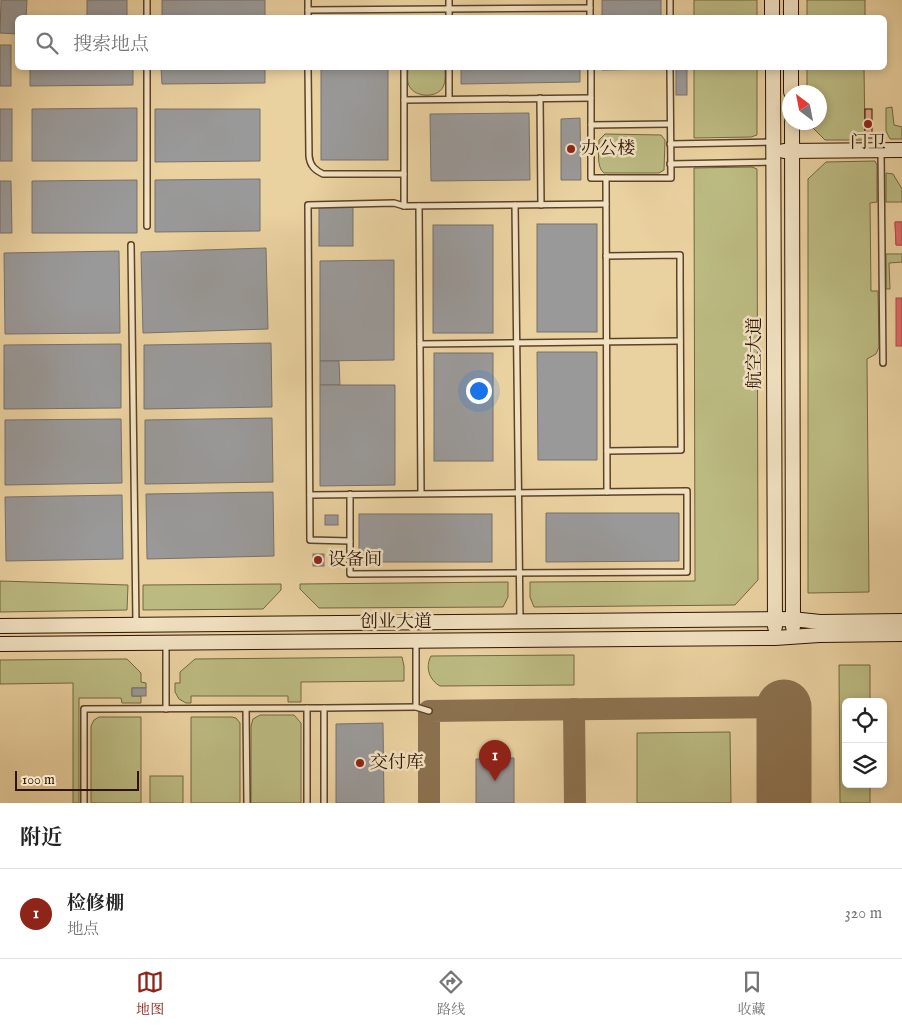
<!DOCTYPE html>
<html lang="zh">
<meta charset="utf-8">
<style>
:root{--surface:#fff;--page:#f6f6f6;--text:#222;--muted:#767676;--line:#e0e0e0;--accent:#8f2418}
body{margin:0;font-family:"IM FELL English","Noto Serif SC",serif;background:var(--page);color:var(--text)}
.controls{position:absolute;right:15px;bottom:15px;display:grid;overflow:hidden;border-radius:8px;box-shadow:0 2px 8px #0003}
.controls button{width:45px;height:45px;display:grid;place-items:center;padding:0;border:0;border-bottom:1px solid var(--line);background:var(--surface);color:var(--text);font:25px sans-serif}
.compass{position:absolute;left:782px;top:85px;width:45px;height:45px;border-radius:50%;background:var(--surface);box-shadow:0 2px 8px #0003;rotate:328deg}
.scale{position:absolute;left:15px;bottom:12px;width:124px;box-sizing:border-box;padding-left:5px;border:2px solid #2d1300;border-top:0;font-size:14px;line-height:18px;white-space:nowrap;color:#2d1300;-webkit-text-stroke:4px #f1e1c1;paint-order:stroke}
.you{position:absolute;left:478px;top:390px;width:18px;height:18px;margin:-12px;border:4px solid #fff;border-radius:50%;background:#1a73e8;box-shadow:0 0 0 8px #1a73e833}
.badge{display:grid;place-items:center;width:32px;height:32px;border-radius:50%;background:var(--accent);color:#fff;font-size:16px;font-weight:700}
.pin{position:absolute;translate:-50% -41px;filter:drop-shadow(0 1px 2px #0008)}
.pin::after{content:'';position:absolute;top:26px;width:18px;height:15px;background:inherit;clip-path:polygon(0 0,100% 0,50% 100%)}
.list{margin:0;padding:0;list-style:none}
h2{display:flex;justify-content:space-between;align-items:center;height:65px;margin:0;padding:0 20px;font-size:21px}
h2 small{font-size:16px;font-weight:400;color:var(--muted)}
.list li{display:grid;grid-template-columns:32px 1fr auto;gap:15px;align-items:center;box-sizing:border-box;height:90px;padding:0 20px;border-top:1px solid var(--line)}
.list b{display:block;font-size:19px;white-space:nowrap}
.list p{margin:0;font-size:16px;white-space:nowrap;color:var(--muted)}
.list em{font-size:16px;font-style:normal;color:var(--muted)}
.icon{flex:none;width:28px;height:28px;fill:none;stroke:currentColor;stroke-width:2;stroke-linecap:round;stroke-linejoin:round}
.map{position:relative;flex:none;width:902px;height:803px;overflow:hidden}
.search{position:absolute;background:var(--surface);box-shadow:0 2px 8px #0003;left:15px;right:15px;top:15px;height:55px;display:flex;align-items:center;gap:12px;box-sizing:border-box;padding:0 18px;border-radius:8px;color:var(--muted);font-size:19px}
.sheet{height:155px;background:var(--surface)}
nav{display:flex;justify-content:space-around;align-items:center;box-sizing:border-box;height:70px;border-top:1px solid var(--line);background:var(--surface);font-size:14px;color:var(--muted)}
nav a{display:grid;justify-items:center;gap:2px}
nav .on{color:var(--accent)}
.map>svg:first-child{display:block}
.green{fill:#bbba81;stroke:#746640}
.shops{fill:#e06666;stroke:#aa4d47}
.industry{fill:#999;stroke:#79716b}
.lines{fill:none;stroke-linecap:round;stroke-linejoin:round}
.taxiway{stroke:#8c7250;stroke-width:22}
.runway{stroke:#8c7250;stroke-width:55}
.building{fill:#e1a683;stroke:#2d1300}
.lane-casing{stroke:#5c4228;stroke-width:8}
.secondary-casing{stroke:#2d1300;stroke-width:16}
.lane{stroke:#f1e1c1;stroke-width:5}
.secondary{stroke:#f1e1c1;stroke-width:14}
.poi-dot{fill:#8f2418;stroke:#f1e1c1;stroke-width:2}
.labels{text-anchor:middle;dominant-baseline:central;stroke-width:5;stroke-linejoin:round;paint-order:stroke}
.poi-label{font-size:18px;fill:#2d1300;stroke:#f1e1c1;text-anchor:start}
.street-label{font-size:18px;fill:#2d1300;stroke:#f1e1c1}
</style>
<div class="map">
<svg width="902" height="803" viewBox="0 0 902 803">
<rect width="100%" height="100%" fill="#ead1a0"/>
<filter id="stains"><feTurbulence type="fractalNoise" baseFrequency=".004" numOctaves="4"/><feColorMatrix values="0 0 0 0 .2 0 0 0 0 .09 0 0 0 0 .02 0 0 0 .5 -.17"/></filter>
<radialGradient id="worn" r=".72"><stop offset=".6" stop-color="#630" stop-opacity="0"/><stop offset="1" stop-color="#630" stop-opacity=".3"/></radialGradient>
<g class="green">
<rect x="694" y="0" width="63" height="17"/>
<rect x="807" y="0" width="58" height="17"/>
<path d="M408,68H445C445,74 446,81 443,87C437,99 412,98 408,83C407,79 408,72 408,68Z"/>
<path d="M694,68H757V135L751,137L694,138Z"/>
<path d="M807,68H864L865,140H825L808,123L820,122V92H807Z"/>
<path d="M892,107L894,125L902,127V139H890L886,131V108Z"/>
<path d="M605,134L661,135L665,140L664,170L659,173H604C596,167 599,150 599,140Z"/>
<path d="M875,161L877,165V202L870,203L871,291H878L879,347L876,354L867,359L869,592L808,593V179L826,162Z"/>
<path d="M752,167L757,169L758,580L735,605L534,607L530,597V582L695,581L694,168Z"/>
<path d="M886,173L893,174L902,189V202H886Z"/>
<path d="M886,254H902V262L889,263L890,289H886Z"/>
<path d="M0,581L128,585L127,610L0,612Z"/>
<path d="M508,582V597L503,607L319,608L300,589V584Z"/>
<path d="M281,584V590L263,609L143,610V585Z"/>
<path d="M574,655V685L440,686C429,680 425,667 431,656Z"/>
<path d="M402,657L404,666V681L301,682V702H288V696H191V703H186L179,699L175,692V683H180V672L195,659Z"/>
<path d="M127,659L141,673V682L146,683V688H132V696H141V703H122L121,698H79V803H73V683L0,684V660Z"/>
<path d="M839,665H870V702H846V784H870V803H840Z"/>
<path d="M260,715H294L301,723V803H251V726L253,719Z"/>
<path d="M99,717H141V803H91V726L94,720Z"/>
<path d="M191,717H232L236,718L240,723V803H191Z"/>
<path d="M730,732L731,803H637V733Z"/>
<rect x="150" y="776" width="33" height="27"/>
</g>
<g class="shops">
<path d="M895,222H902V245H896Z"/>
<path d="M895,222H902V245H896Z"/>
<rect x="896" y="298" width="6" height="48"/>
</g>
<g class="industry">
<path d="M1,0H27L26,18H18V34L0,33Z"/>
<rect x="87" y="0" width="40" height="18"/>
<rect x="162" y="0" width="103" height="18"/>
<rect x="602" y="0" width="59" height="18"/>
<rect x="0" y="45" width="11" height="41"/>
<path d="M30,68H133V85L30,86Z"/>
<path d="M161,68H265V83L162,84Z"/>
<rect x="321" y="68" width="67" height="92"/>
<path d="M461,68H580V82L461,84Z"/>
<path d="M602,68H661V69L602,70Z"/>
<rect x="676" y="68" width="11" height="27"/>
<path d="M137,108V161H32V109Z"/>
<rect x="0" y="109" width="12" height="52"/>
<path d="M155,109H260V161L155,162Z"/>
<path d="M529,113L530,180L431,181L430,114Z"/>
<path d="M580,118L581,180H561V119Z"/>
<path d="M260,179V231L155,232V180Z"/>
<path d="M137,180V233H32V181Z"/>
<path d="M0,181H11L12,233H0Z"/>
<rect x="319" y="207" width="34" height="39"/>
<rect x="537" y="224" width="60" height="108"/>
<rect x="433" y="225" width="60" height="108"/>
<path d="M266,248L268,329L143,333L141,252Z"/>
<path d="M119,251L120,333L5,334L4,253Z"/>
<path d="M394,260V360L320,361V261Z"/>
<path d="M271,343L272,407L144,409V345Z"/>
<path d="M121,344V408L4,409V345Z"/>
<path d="M537,352H597V460H538Z"/>
<rect x="434" y="353" width="59" height="108"/>
<path d="M320,361H339L340,385H320Z"/>
<path d="M320,385H395V485L320,486Z"/>
<path d="M272,418L273,482L145,484V420Z"/>
<path d="M121,419L122,483L5,485V420Z"/>
<path d="M273,492L274,556L147,559L146,494Z"/>
<path d="M122,495L123,559L6,561L5,497Z"/>
<path d="M546,513H679V561L546,562Z"/>
<rect x="359" y="514" width="133" height="48"/>
<rect x="325" y="515" width="13" height="10"/>
<rect x="313" y="554" width="11" height="12"/>
<rect x="132" y="688" width="14" height="8"/>
<path d="M383,723L384,803H336V724Z"/>
<path d="M514,758V803H476V759Z"/>
</g>
<g class="lines">
<g class="taxiway">
<path d="M574,709L575,803"/>
<path d="M429,803V711L784,707"/>
</g>
<path class="runway" d="M784,707V803"/>
</g>
<rect class="building" x="865" y="109" width="7" height="29"/>
<g class="lines">
<g class="lane-casing">
<g id="lane">
<path d="M308,0V18"/>
<path d="M449,0V18"/>
<path d="M590,0V18"/>
<path d="M670,0V18"/>
<path d="M308,10L590,8"/>
<path d="M147,18V0"/>
<path d="M308,68L309,156C310,166 315,170 323,174H404"/>
<path d="M404,68V206L606,204"/>
<path d="M449,68V99"/>
<path d="M591,68V178H671L670,68"/>
<path d="M540,98L541,205"/>
<path d="M404,100L591,98"/>
<path d="M591,125L670,124"/>
<path d="M670,144L772,142"/>
<path d="M881,151L883,363"/>
<path d="M670,164L772,162"/>
<path d="M606,178L607,492"/>
<path d="M515,205L520,621"/>
<path d="M419,206L421,493"/>
<path d="M147,226V68"/>
<path d="M131,245L136,624"/>
<path d="M606,256L680,255V281L681,450L607,451"/>
<path d="M420,344L680,341"/>
<path d="M310,495C435,493 561,492 687,491V572L350,574V494"/>
<path d="M350,541L310,540L308,205L394,203L404,206"/>
<path d="M416,641V707L429,711"/>
<path d="M307,708V803"/>
<path d="M166,709V645"/>
<path d="M246,709L247,803"/>
<path d="M84,803V709L324,708"/>
<path d="M324,803V708L416,707"/>
</g>
</g>
<g class="secondary-casing">
<g id="secondary">
<path d="M772,0V18"/>
<path d="M791,0V18"/>
<path d="M773,68L775,627"/>
<path d="M791,68V92"/>
<path d="M792,122L793,627"/>
<path d="M784,151L902,150"/>
<path d="M0,626L792,619L820,622L902,621"/>
<path d="M0,644L775,638L819,635L902,634"/>
</g>
</g>
<use href="#lane" class="lane"/>
<use href="#secondary" class="secondary"/>
</g>
<g class="poi-dot">
<circle cx="868" cy="124" r="5"/>
<circle cx="571" cy="149" r="5"/>
<circle cx="318" cy="560" r="5"/>
<circle cx="360" cy="763" r="5"/>
</g>
<g class="labels">
<g class="poi-label">
<text x="868" y="143" text-anchor="middle">门卫</text>
<text x="581" y="149">办公楼</text>
<text x="328" y="560">设备间</text>
<text x="370" y="763">交付库</text>
</g>
<g class="street-label">
<text transform="translate(755 353) rotate(-90)">航空大道</text>
<text x="396" y="622">创业大道</text>
</g>
</g>
<rect width="100%" height="100%" filter="url(#stains)"/>
<rect width="100%" height="100%" fill="url(#worn)"/>
</svg>
<div class="controls">
<button><svg class="icon" aria-label="locate" viewBox="0 0 24 24"><circle cx="12" cy="12" r="6"/><path d="M12 2v4M12 18v4M2 12h4M18 12h4"/></svg></button>
<button><svg class="icon" aria-label="layers" viewBox="0 0 24 24"><path d="M12 4l9 5-9 5-9-5zM3 14l9 5 9-5"/></svg></button>
</div>
<svg class="compass" viewBox="-18 -18 36 36"><path d="M0-13l5 13h-10z" fill="#e53935"/><path d="M0 13l5-13h-10z" fill="#767676"/></svg>
<div class="scale">100 m</div>
<div class="you"></div>
<div class="pin badge" style="left:495px;top:781px">1</div>
<div class="search"><svg class="icon" aria-label="search" viewBox="0 0 24 24"><circle cx="10" cy="10" r="6"/><path d="M15 15l6 6"/></svg>搜索地点</div>
</div>
<section class="sheet">
<h2>附近<small></small></h2>
<ul class="list">
<li><span class="badge">1</span><div><b>检修棚</b><p>地点</p></div><em>320 m</em></li>
</ul>
</section>
<nav>
<a class="on"><svg class="icon" aria-label="map" viewBox="0 0 24 24"><path d="M3 6l6-2 6 2 6-2v14l-6 2-6-2-6 2zM9 4v14M15 6v14"/></svg>地图</a>
<a><svg class="icon" aria-label="directions" viewBox="0 0 24 24"><path d="M12 3l9 9-9 9-9-9zM9 14v-3h6M13 9l2 2-2 2"/></svg>路线</a>
<a><svg class="icon" aria-label="saved" viewBox="0 0 24 24"><path d="M7 4h10v16l-5-4-5 4z"/></svg>收藏</a>
</nav>
